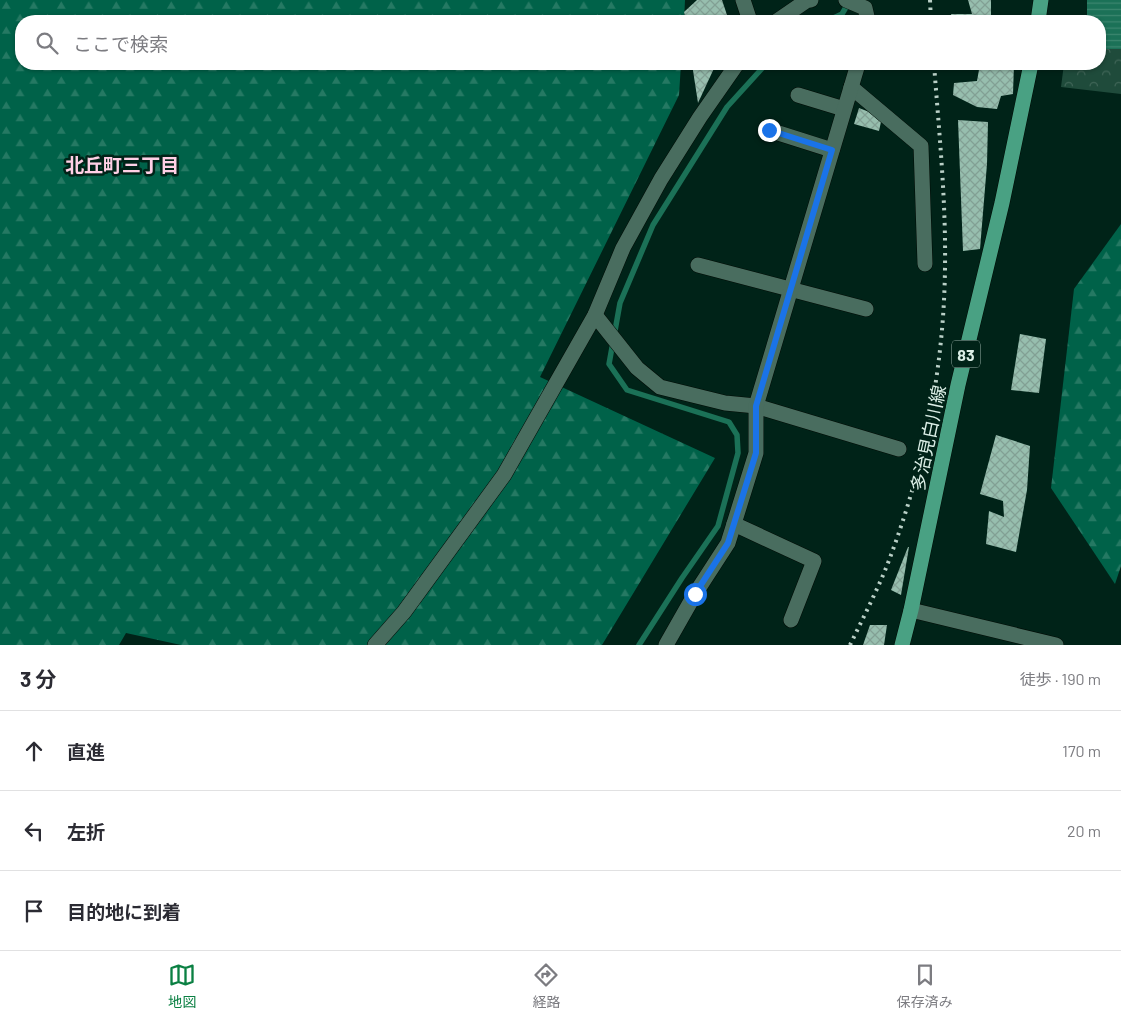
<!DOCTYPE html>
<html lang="ja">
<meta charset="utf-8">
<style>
:root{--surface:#fff;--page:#f2f2f3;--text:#2b2b33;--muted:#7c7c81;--line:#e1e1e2;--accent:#0b8043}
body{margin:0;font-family:Barlow,"Noto Sans JP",sans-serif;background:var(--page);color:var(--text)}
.stop{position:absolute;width:15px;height:15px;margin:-11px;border:4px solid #1a73e8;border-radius:50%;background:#fff}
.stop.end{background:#1a73e8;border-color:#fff;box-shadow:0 1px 5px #0008}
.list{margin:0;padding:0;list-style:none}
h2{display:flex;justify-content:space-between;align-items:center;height:65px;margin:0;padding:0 20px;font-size:21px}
h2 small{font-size:16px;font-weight:400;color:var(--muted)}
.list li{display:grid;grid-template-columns:32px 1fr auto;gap:15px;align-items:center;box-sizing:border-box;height:80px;padding:0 20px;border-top:1px solid var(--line)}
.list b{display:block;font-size:19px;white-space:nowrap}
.list em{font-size:16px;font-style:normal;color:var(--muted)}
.icon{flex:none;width:28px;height:28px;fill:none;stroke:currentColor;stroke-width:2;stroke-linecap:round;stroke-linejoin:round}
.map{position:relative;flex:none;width:1121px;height:645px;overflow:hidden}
.search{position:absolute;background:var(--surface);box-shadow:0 1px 4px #0004;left:15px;right:15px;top:15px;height:55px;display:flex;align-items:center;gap:12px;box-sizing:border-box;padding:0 18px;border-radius:20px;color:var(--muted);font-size:19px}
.sheet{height:305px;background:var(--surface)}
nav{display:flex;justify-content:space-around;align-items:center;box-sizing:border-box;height:70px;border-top:1px solid var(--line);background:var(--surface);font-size:14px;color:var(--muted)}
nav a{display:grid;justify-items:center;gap:2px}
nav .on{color:var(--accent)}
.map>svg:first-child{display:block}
.forest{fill:url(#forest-firs)}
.park{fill:url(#park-crowns)}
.water{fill:url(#water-rules)}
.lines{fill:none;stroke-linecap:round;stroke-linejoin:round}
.stream{stroke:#1b7157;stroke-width:5.5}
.building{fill:url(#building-cross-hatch)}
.minor-casing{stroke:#000b05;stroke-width:16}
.major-casing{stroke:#000b05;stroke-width:16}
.minor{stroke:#496d5f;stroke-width:15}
.major{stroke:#49a183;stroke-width:15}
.rail{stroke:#bad0c7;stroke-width:4;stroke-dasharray:2.5 5;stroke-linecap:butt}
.route{stroke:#1a73e8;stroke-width:6}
.labels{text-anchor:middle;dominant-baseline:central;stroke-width:5;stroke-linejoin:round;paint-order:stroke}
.shield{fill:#002318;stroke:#99b1a8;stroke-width:1}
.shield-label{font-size:16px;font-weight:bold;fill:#dbeee6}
.street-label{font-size:18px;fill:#dbeee6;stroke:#002318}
.neighbourhood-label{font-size:19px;font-weight:bold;fill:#ffd0e6;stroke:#002318}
</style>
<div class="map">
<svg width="1121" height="645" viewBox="0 0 1121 645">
<defs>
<pattern id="forest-firs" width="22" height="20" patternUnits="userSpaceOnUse" patternTransform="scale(1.25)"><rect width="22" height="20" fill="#006249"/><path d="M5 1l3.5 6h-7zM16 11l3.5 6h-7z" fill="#257963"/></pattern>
<pattern id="park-crowns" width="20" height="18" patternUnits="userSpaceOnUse" patternTransform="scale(1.25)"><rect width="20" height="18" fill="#1f4b3b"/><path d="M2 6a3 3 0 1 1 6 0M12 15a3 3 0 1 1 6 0" fill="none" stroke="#3f6557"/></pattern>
<pattern id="water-rules" width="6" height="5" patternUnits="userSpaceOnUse" patternTransform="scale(1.25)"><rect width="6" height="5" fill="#1b7157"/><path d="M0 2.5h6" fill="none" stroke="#3c866f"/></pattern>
<pattern id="building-cross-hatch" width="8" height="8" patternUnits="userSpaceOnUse" patternTransform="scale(1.25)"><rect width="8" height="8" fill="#97beae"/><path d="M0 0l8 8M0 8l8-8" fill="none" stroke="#82a094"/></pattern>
</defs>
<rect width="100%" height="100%" fill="#002318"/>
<g class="forest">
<path d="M0,0H685L684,21H21V64H681L679,95L540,377L715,458L602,645H181L126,633L119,645H0Z"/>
<path d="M1121,224V566L1115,584L1051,488L1074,289Z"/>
</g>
<path class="park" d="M1100,44L1121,47V94L1061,87L1064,64H1100Z"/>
<path class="water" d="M1087,0H1121V49H1100V21H1087Z"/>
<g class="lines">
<g class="stream">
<path d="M827,21L842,14L849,2"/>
<path d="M639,645L682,578L718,526L738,453L737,435L729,422L627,390L609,364L620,303L653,225L727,107L766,64"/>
</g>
</g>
<g class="building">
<path d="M697,0H722L729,21H686L684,12Z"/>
<path d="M968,0H991V21H953L951,14H972Z"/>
<path d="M692,64H716L698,103Z"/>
<path d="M980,64H1014L1013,94L1001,96L997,109L977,107L953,95L954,83L977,81Z"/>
<path d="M859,108L882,117L879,131L854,124Z"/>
<path d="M958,120L988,122L987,164L980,249L963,251Z"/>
<path d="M1020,334L1046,339L1039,393L1011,390Z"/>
<path d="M996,435L1030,446L1027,490L1016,552L986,544L989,511L1004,517L1003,501L980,494Z"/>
<path d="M908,547H909L901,595L891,590Z"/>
<path d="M870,625H887L884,645H863Z"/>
</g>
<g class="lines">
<g class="minor-casing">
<g id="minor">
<path d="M743,0L750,21"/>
<path d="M846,0L865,8L868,21"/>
<path d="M777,21L806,1L811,0"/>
<path d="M851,87L921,146L925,264"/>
<path d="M798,95L844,109"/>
<path d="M769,130L832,150"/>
<path d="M698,265L866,309"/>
<path d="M595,315L637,368L660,387L725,403L756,406L899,449"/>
<path d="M734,524L814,561L791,620"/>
<path d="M911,610L1056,645"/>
<path d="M375,645L404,612L504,475L595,315L623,248L661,179L700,117L737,64"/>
<path d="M666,645L695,594L728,543L756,453V406L858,64"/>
</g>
</g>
<g class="major-casing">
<g id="major">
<path d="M1038,21L1041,0"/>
<path d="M902,645L911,610L958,385L1002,203L1031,64"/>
</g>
</g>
<use href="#minor" class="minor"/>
<use href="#major" class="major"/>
<g class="rail">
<path d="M930,0L931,21"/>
<path d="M850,645C863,618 877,591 888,563C924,468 944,369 945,267C946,200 939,131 934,64"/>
</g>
</g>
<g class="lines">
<path class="route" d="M695,594L728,543L756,453V406L832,150L769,130"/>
</g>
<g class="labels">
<rect class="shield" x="952" y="340.5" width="28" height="27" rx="4"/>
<g class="shield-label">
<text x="966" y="354">83</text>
</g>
<g class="street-label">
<text transform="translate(928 438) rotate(-78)">多治見白川線</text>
</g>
<g class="neighbourhood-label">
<text x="122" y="164">北丘町三丁目</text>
</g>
</g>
</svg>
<div class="stop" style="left:695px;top:594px"></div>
<div class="stop end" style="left:769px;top:130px"></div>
<div class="search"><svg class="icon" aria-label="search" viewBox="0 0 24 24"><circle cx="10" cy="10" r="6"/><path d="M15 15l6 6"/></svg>ここで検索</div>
</div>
<section class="sheet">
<h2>3 分<small>徒歩 · 190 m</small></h2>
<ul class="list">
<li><svg class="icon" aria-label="ahead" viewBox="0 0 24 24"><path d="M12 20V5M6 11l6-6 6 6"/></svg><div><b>直進</b></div><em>170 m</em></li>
<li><svg class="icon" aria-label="left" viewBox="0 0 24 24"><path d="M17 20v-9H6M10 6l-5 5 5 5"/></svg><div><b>左折</b></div><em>20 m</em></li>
<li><svg class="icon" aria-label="arrive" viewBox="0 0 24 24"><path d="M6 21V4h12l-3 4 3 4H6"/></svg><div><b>目的地に到着</b></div></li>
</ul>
</section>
<nav>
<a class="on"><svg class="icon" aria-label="map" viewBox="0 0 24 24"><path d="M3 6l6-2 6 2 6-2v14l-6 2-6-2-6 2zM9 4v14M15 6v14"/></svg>地図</a>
<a><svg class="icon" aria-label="directions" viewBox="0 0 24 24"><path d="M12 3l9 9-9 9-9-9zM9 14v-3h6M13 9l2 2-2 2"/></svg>経路</a>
<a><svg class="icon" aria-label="saved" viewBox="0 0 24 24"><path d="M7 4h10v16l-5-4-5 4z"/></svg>保存済み</a>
</nav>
